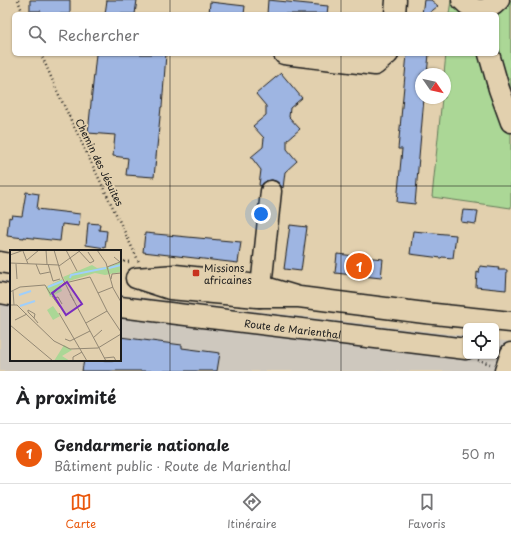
<!DOCTYPE html>
<html lang="fr">
<meta charset="utf-8">
<style>
:root{--surface:#fff;--page:#f2f2f2;--text:#202124;--muted:#757577;--line:#e0e0e0;--accent:#ea580c}
body{margin:0;font-family:"Playpen Sans",sans-serif;background:var(--page);color:var(--text)}
.controls{position:absolute;right:12px;bottom:12px;display:grid;overflow:hidden;border-radius:6px;box-shadow:0 1px 3px #0004}
.controls button{width:36px;height:36px;display:grid;place-items:center;padding:0;border:0;border-bottom:1px solid var(--line);background:var(--surface);color:var(--text);font:20px sans-serif}
.compass{position:absolute;left:415px;top:68px;width:36px;height:36px;border-radius:50%;background:var(--surface);box-shadow:0 1px 3px #0004;rotate:124deg}
.you{position:absolute;left:261px;top:214px;width:14px;height:14px;margin:-10px;border:3px solid #fff;border-radius:50%;background:#1a73e8;box-shadow:0 0 0 6px #1a73e833}
.badge{display:grid;place-items:center;width:26px;height:26px;border-radius:50%;background:var(--accent);color:#fff;font-size:13px;font-weight:700}
.pin{position:absolute;translate:-50% -50%;border:2px solid #fff;box-shadow:0 1px 4px #0006}
.list{margin:0;padding:0;list-style:none}
h2{display:flex;justify-content:space-between;align-items:center;height:52px;margin:0;padding:0 16px;font-size:17px}
h2 small{font-size:13px;font-weight:400;color:var(--muted)}
.list li{display:grid;grid-template-columns:26px 1fr auto;gap:12px;align-items:center;box-sizing:border-box;height:60px;padding:0 16px;border-top:1px solid var(--line)}
.list b{display:block;font-size:15px;white-space:nowrap}
.list p{margin:0;font-size:13px;white-space:nowrap;color:var(--muted)}
.list em{font-size:13px;font-style:normal;color:var(--muted)}
.icon{flex:none;width:22px;height:22px;fill:none;stroke:currentColor;stroke-width:2;stroke-linecap:round;stroke-linejoin:round}
.map{position:relative;flex:none;width:511px;height:371px;overflow:hidden}
.search{position:absolute;background:var(--surface);box-shadow:0 1px 3px #0004;left:12px;right:12px;top:12px;height:44px;display:flex;align-items:center;gap:10px;box-sizing:border-box;padding:0 14px;border-radius:6px;color:var(--muted);font-size:15px}
.sheet{height:112px;background:var(--surface)}
nav{display:flex;justify-content:space-around;align-items:center;box-sizing:border-box;height:56px;border-top:1px solid var(--line);background:var(--surface);font-size:11px;color:var(--muted)}
nav a{display:grid;justify-items:center;gap:2px}
nav .on{color:var(--accent)}
.map>svg:first-child{display:block}
.built{fill:#cec8be}
.green{fill:#abd796;stroke:#647a59}
.building{fill:#9eb5e2;stroke:#1c1c1c}
.lines{fill:none;stroke-linecap:round;stroke-linejoin:round}
.minor-casing{stroke:#1c1c1c;stroke-width:23}
.path{stroke:#1c1c1c;stroke-width:2.5;stroke-dasharray:1 3;stroke-linecap:butt}
.minor{stroke:#e2d0ae;stroke-width:20}
.grid{fill:none;stroke:#1c1c1c;stroke-width:1;stroke-opacity:0.55}
.poi-dot{fill:#c8321e;stroke:#e2d0ae;stroke-width:1.5}
.labels{text-anchor:middle;dominant-baseline:central;stroke-width:4;stroke-linejoin:round;paint-order:stroke}
.street-label{font-size:10px;fill:#1c1c1c;stroke:#e2d0ae}
.poi-label{font-size:10px;fill:#1c1c1c;stroke:#e2d0ae;text-anchor:start}
.inset-river{fill:none;stroke:#9fcffb;stroke-width:2}
.inset-road{fill:none;stroke:#938874;stroke-width:1}
.view{fill:#7b2cbf;fill-opacity:0.15;stroke:#7b2cbf;stroke-width:2}
.inset-edge{fill:none;stroke:#1c1c1c;stroke-width:2}
</style>
<div class="map">
<svg width="511" height="371" viewBox="0 0 511 371">
<rect width="100%" height="100%" fill="#e2d0ae"/>
<filter id="ink" filterUnits="userSpaceOnUse"><feTurbulence type="fractalNoise" baseFrequency=".025" numOctaves="2"/><feDisplacementMap in="SourceGraphic" scale="8" xChannelSelector="R" yChannelSelector="G"/><feConvolveMatrix kernelMatrix="1 2 1 2 8 2 1 2 1" color-interpolation-filters="sRGB"/></filter>
<g filter="url(#ink)">
<path class="built" d="M0,281L11,282V360H120V295L466,336V356H496V340L511,342V371H0Z"/>
<path class="green" d="M451,0H511V208L432,197L442,98H445V74H444L446,54H497V14H449Z"/>
<g class="building">
<path d="M30,0H70V14H41V11H30Z"/>
<path d="M107,0H137L135,14H105Z"/>
<path d="M268,0L328,6L327,14H267Z"/>
<path d="M424,0H431L438,6L428,14H422Z"/>
<path d="M210,2L245,6L244,14H209Z"/>
<path d="M96,54H166L162,107H161L154,177L126,175L128,158L113,156L115,135L88,133Z"/>
<path d="M407,54H429L427,74H421V98H424L415,204L397,202L402,149H398Z"/>
<path d="M281,73L302,98L290,108L289,117L300,129L287,140V149L297,161L285,172L283,188L277,182L272,180L266,181L261,186L259,185L261,170L251,157L263,147L264,138L253,126L266,115V106L256,94Z"/>
<path d="M26,192L39,194L37,209L80,214L79,226L62,224L60,241L24,237V238L7,236L9,217L11,218L12,215L22,216Z"/>
<path d="M463,210L478,211L476,224L461,222Z"/>
<path d="M88,223L100,224L99,230L107,231L105,248L86,245Z"/>
<path d="M290,225L307,227L301,271L284,269Z"/>
<path d="M413,231L456,235L453,258L442,257L441,258L410,254Z"/>
<path d="M145,233L241,242L238,263L143,252Z"/>
<path d="M337,254L383,259L381,278L335,273Z"/>
<path d="M480,266L499,268L498,270H507L506,290L476,287L477,272L479,273Z"/>
<path d="M120,337L182,345V348L220,353L217,371H82L84,360H120Z"/>
</g>
<g class="lines">
<g class="minor-casing">
<g id="minor">
<path d="M462,0C474,13 487,13 499,0"/>
<path d="M395,14L396,0"/>
<path d="M284,54L375,65L388,54"/>
<path d="M489,54L499,89L511,122"/>
<path d="M0,262L11,264"/>
<path d="M0,293L11,295"/>
<path d="M260,297L271,191"/>
<path d="M299,297L262,286L223,280L175,275L136,278L170,289L257,297H299L425,313L511,322"/>
<path id="s1" d="M120,307L466,349"/>
<path d="M505,371L511,353"/>
</g>
</g>
<g class="path">
<path d="M18,0L23,14"/>
<path d="M41,54L58,93L139,262"/>
<path d="M21,250L29,251"/>
<path d="M120,261L130,262"/>
<path d="M478,360L490,364"/>
</g>
<use href="#minor" class="minor"/>
</g>
</g>
<path class="grid" d="M170,0V14M341,0V14M170,54V371M341,54V371M0,186H511"/>
<rect class="poi-dot" x="192" y="269" width="8" height="8" rx="2"/>
<g class="labels">
<g class="street-label">
<text transform="translate(100 162) rotate(64)">Chemin des Jésuites</text>
<text stroke="none"><textPath href="#s1" startOffset="174">Route de Marienthal</textPath></text>
</g>
<g class="poi-label">
<text x="204" y="267">Missions<tspan x="204" dy="12">africaines</tspan></text>
</g>
</g>
<g transform="translate(10 250)">
<rect width="111" height="111" fill="#e2d0ae"/>
<path d="M111,12V22L95,25L85,23L56,32L53,27L82,15L87,18L98,17ZM52,29L54,32L50,35L52,41L40,47L36,37ZM43,56L50,66L43,70L37,60ZM54,95L62,100L52,106L60,111H44Z" fill="#abd796"/>
<path class="inset-river" d="M99,18L111,15M60,28L61,25L96,18M38,37L53,31M9,45L21,41M10,56L25,51"/>
<path class="inset-road" d="M36,0L37,14M44,0L52,27L64,51L60,44M56,0L67,21M87,0L96,13L103,38L111,52M13,1L18,14M69,1L80,13L84,11L78,2M0,5L14,0M17,10L29,0M0,13L49,15M6,14L7,29M26,14L30,24L40,22M38,14L43,31L50,29M49,16L71,0M97,17L110,12L104,7M101,29L102,24L111,23M55,33L80,27L97,61L111,82M3,41L4,55M0,42L10,37L35,35L41,45M88,43L103,37M43,44L55,32M42,46L50,57M44,48L48,47L52,54M64,51L96,111M0,55H7L15,63M15,63L44,91L60,99L88,98L111,84M49,63L77,111M24,68L25,64L18,60V62L24,68L28,73M5,70L17,64M76,73L97,61M0,75L43,111M83,88L92,80M55,89L60,91L80,81M94,108L104,107L106,111M63,111V107L72,102"/>
<path class="view" d="M57,32L72,54L56,65L42,43Z"/>
<rect width="111" height="111" class="inset-edge"/>
</g>
</svg>
<div class="controls">
<button><svg class="icon" aria-label="locate" viewBox="0 0 24 24"><circle cx="12" cy="12" r="6"/><path d="M12 2v4M12 18v4M2 12h4M18 12h4"/></svg></button>
</div>
<svg class="compass" viewBox="-18 -18 36 36"><path d="M0-13l5 13h-10z" fill="#e53935"/><path d="M0 13l5-13h-10z" fill="#757577"/></svg>
<div class="you"></div>
<div class="pin badge" style="left:359px;top:266px">1</div>
<div class="search"><svg class="icon" aria-label="search" viewBox="0 0 24 24"><circle cx="10" cy="10" r="6"/><path d="M15 15l6 6"/></svg>Rechercher</div>
</div>
<section class="sheet">
<h2>À proximité<small></small></h2>
<ul class="list">
<li><span class="badge">1</span><div><b>Gendarmerie nationale</b><p>Bâtiment public · Route de Marienthal</p></div><em>50 m</em></li>
</ul>
</section>
<nav>
<a class="on"><svg class="icon" aria-label="map" viewBox="0 0 24 24"><path d="M3 6l6-2 6 2 6-2v14l-6 2-6-2-6 2zM9 4v14M15 6v14"/></svg>Carte</a>
<a><svg class="icon" aria-label="directions" viewBox="0 0 24 24"><path d="M12 3l9 9-9 9-9-9zM9 14v-3h6M13 9l2 2-2 2"/></svg>Itinéraire</a>
<a><svg class="icon" aria-label="saved" viewBox="0 0 24 24"><path d="M7 4h10v16l-5-4-5 4z"/></svg>Favoris</a>
</nav>
